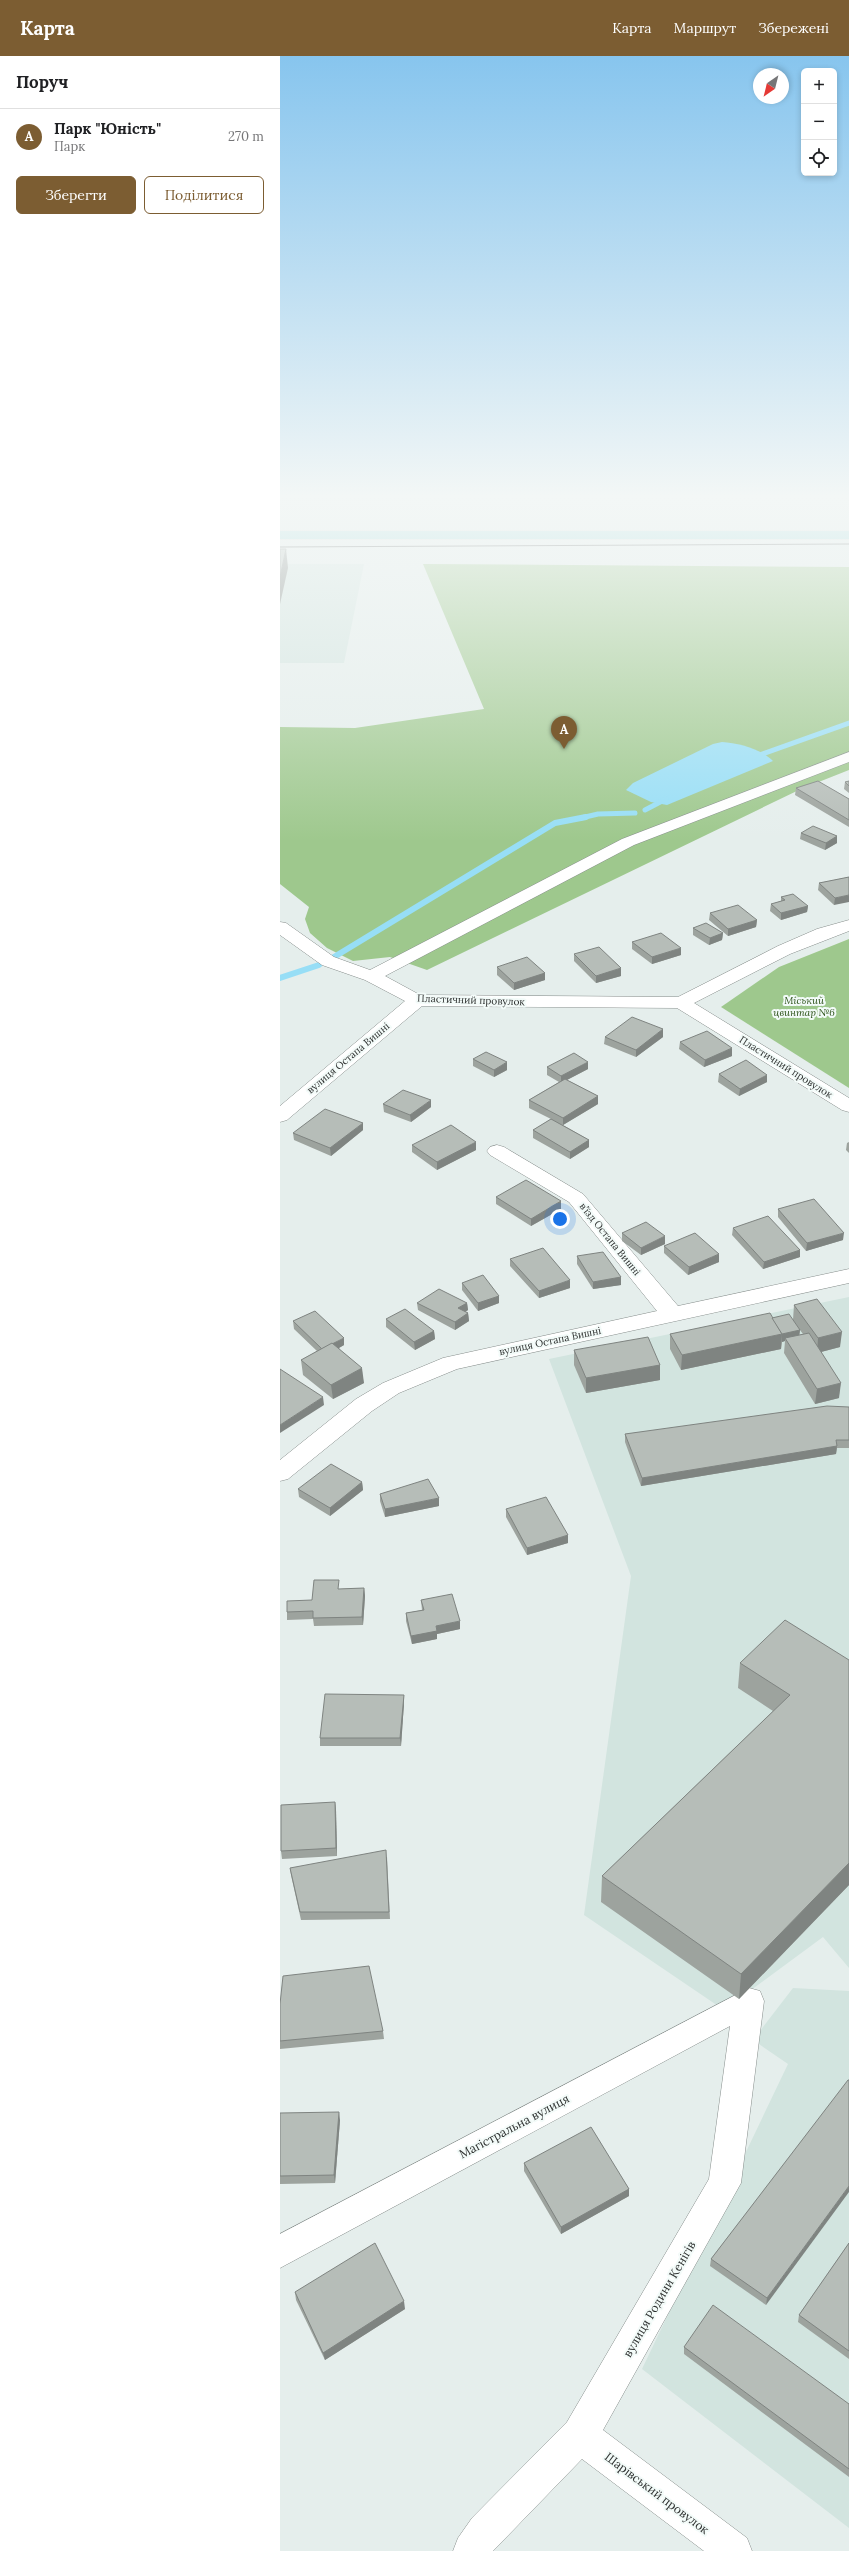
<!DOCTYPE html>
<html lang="uk">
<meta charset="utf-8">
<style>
:root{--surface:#fff;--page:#f2f2f2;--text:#202124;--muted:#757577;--line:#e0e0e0;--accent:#7c5d32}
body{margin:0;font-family:Lora,serif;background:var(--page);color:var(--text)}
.controls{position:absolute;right:12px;top:12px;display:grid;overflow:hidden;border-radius:6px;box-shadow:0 2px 6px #0003}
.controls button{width:36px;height:36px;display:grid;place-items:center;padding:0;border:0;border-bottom:1px solid var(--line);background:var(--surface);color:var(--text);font:20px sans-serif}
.compass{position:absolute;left:473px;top:12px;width:36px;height:36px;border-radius:50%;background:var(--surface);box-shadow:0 2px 6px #0003;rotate:215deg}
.you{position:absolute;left:280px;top:1163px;width:14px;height:14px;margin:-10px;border:3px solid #fff;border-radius:50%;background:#1a73e8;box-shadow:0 0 0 6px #1a73e833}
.badge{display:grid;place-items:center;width:26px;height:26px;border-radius:50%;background:var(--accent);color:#fff;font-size:13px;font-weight:700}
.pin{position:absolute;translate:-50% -33px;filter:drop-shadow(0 1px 2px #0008)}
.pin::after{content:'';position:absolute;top:21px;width:14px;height:12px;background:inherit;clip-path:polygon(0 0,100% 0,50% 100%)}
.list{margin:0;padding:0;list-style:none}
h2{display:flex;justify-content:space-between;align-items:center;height:52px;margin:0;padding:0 16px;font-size:17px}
h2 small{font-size:13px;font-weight:400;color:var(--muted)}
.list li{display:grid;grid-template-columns:26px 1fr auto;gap:12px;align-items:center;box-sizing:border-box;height:56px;padding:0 16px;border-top:1px solid var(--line)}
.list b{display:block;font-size:15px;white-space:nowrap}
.list p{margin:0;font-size:13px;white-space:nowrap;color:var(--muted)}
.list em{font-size:13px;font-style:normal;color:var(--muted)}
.actions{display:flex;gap:8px;padding:12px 16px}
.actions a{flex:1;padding:9px 0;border:1px solid var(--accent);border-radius:6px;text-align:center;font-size:14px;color:var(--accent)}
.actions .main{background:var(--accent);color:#fff}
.icon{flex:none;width:22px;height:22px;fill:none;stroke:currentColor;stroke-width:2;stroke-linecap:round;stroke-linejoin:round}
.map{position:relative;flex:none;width:569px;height:2495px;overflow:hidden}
header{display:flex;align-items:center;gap:24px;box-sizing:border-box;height:56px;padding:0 20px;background:var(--accent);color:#fff}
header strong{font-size:19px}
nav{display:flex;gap:22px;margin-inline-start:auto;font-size:14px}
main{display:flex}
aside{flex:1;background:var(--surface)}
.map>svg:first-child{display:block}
.built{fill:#d2e4df}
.green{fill:#9ec88d}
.water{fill:#97def6}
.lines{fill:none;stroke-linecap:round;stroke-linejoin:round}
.stream-far1{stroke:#97def6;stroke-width:5}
.stream{stroke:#97def6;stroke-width:6}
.minor-casing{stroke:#868d8b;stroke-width:1}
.primary-casing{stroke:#c9c9c9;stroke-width:1}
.minor{fill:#fff;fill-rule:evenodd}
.primary{fill:#86d1d6;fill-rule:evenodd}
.tram{stroke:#414443;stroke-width:1}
.wall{fill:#9da39e;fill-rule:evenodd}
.shaded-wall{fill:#7f8481}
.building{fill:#b6bdb8;stroke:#7f8481}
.labels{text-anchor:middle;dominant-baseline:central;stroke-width:4;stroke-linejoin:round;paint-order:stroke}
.street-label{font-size:10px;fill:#2e3130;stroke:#f3fbf9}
.park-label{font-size:10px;font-style:italic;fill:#2b5117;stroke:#f3fbf9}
.near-street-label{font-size:12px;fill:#2e3130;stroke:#f3fbf9}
</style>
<header>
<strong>Карта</strong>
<nav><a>Карта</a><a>Маршрут</a><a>Збережені</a></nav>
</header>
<main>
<aside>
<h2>Поруч<small></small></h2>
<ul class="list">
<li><span class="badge">A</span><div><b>Парк &quot;Юність&quot;</b><p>Парк</p></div><em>270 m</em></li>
</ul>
<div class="actions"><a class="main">Зберегти</a><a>Поділитися</a></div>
</aside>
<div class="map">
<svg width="569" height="2495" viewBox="0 0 569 2495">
<rect width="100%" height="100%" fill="#e5eeec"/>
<g class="built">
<path d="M0,437H569V442L0,445Z"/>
<path d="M0,508H84L64,607H0Z"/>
<path d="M569,1241V1912L543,1881L444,1954L304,1859L351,1520L269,1303Z"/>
<path d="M513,1932L569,1935V2472L362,2313L508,2008L473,1984Z"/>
</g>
<g class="green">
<path d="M143,508L569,511V714L521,733L147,914L110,901L73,905L47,892L30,877L25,863L29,851L0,828V671L75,672L204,653Z"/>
<path d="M569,883V1032L441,951L499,911Z"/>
</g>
<path class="water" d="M442,686C459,687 481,693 493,705L387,749L371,746L346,734L353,727L433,688Z"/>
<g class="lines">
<g class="stream-far1">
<path d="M474,701L569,667"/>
<path d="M365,754L386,743"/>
<path d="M301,762L318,758L355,757"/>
</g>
<g class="stream">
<path d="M54,901L275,767L306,761"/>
<path d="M0,922L39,909"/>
</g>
<g class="minor-casing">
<g id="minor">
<path d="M569,696V706L354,789L105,920L140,939L398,941L498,890L537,873L569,864V875L510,898L414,947L569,1042V1056L562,1054L397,952L142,950L7,1064L0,1066V1050L125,945L85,924L42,909L0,879V866L6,867L54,901L90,914L342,783Z"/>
<path d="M217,1089L224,1091L303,1138L398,1250L569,1213V1227L177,1313L119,1337L92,1355L8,1423L0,1425V1404L76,1343L103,1327L163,1302L377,1255L289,1146L210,1099L207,1095L210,1091Z"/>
<path d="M469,1932L480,1935L484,1945L461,2127L323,2374L467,2482L472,2495H424L302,2403L213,2495H173L178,2482L192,2462L287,2366L429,2123L450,1970L0,2212V2178Z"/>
</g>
</g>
<g class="primary-casing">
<rect id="primary" x="0" y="475" width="569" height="8"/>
</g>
<use href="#minor" class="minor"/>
<use href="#primary" class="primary"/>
<path class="tram" d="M0,491L569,488"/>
</g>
<g class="wall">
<path d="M569,725V737L564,733L565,726Z"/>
<path d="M516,732L569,743V771L515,739Z"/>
<path d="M521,777L557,780V787L545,794L520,783Z"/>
<path d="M569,821L554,849L538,834L539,827Z"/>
<path d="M501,841L528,850L527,856L501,864L490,855L491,848L501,845Z"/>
<path d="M430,857L477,864L476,871L448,880L429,864Z"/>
<path d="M413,872L443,877L442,884L429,889L413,879Z"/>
<path d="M352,886L401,899L372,908L352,893Z"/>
<path d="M294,898L341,920L316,927L294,905Z"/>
<path d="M217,911L265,917V924L234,934L217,919Z"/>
<path d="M325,981H383L356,1001L324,988Z"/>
<path d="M400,986L452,1000L424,1011L399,993Z"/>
<path d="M193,1003L227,1014L214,1021L193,1010Z"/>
<path d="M267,1011L308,1013L287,1024L318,1040V1048L283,1069L309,1084V1091L290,1103L253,1082V1074L271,1063L249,1052V1044L279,1026L267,1019Z"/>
<path d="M439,1018L487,1026L459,1040L438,1026Z"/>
<path d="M103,1048L151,1051L131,1066L104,1056Z"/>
<path d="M83,1074L51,1100L14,1084L13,1077Z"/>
<path d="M569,1086V1097L566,1094L567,1087Z"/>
<path d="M132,1089L196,1094L157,1114L132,1096Z"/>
<path d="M216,1141L281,1145V1153L251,1170L216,1148Z"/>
<path d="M498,1153L563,1184L526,1195L498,1161Z"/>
<path d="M453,1172L520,1194V1201L483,1213L452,1179Z"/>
<path d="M342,1177L385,1188L361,1199L342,1185Z"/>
<path d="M384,1190L439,1206L408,1219L384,1197Z"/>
<path d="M297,1200L341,1221V1229L313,1233L297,1208Z"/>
<path d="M230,1203L290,1232L259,1242L230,1210Z"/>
<path d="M182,1227L219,1240V1247L198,1255L182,1234Z"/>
<path d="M137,1247H187L188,1254L185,1256L188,1257L189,1265L175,1274L138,1254Z"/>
<path d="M514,1249L560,1291L541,1296L559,1342L535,1348L504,1297L505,1285L502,1286L501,1293L401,1314L390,1293V1278L492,1262L513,1264ZM513,1265L523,1278L519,1279L520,1274Z"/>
<path d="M106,1263L154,1275L155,1283L135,1294L106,1271Z"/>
<path d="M13,1265L64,1289L59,1292L84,1327L53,1343L23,1319L21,1304L37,1295L14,1273Z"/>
<path d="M294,1294L380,1309V1324L306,1337L294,1309Z"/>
<path d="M569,1351V1392H557L556,1398L361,1430L345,1386V1378Z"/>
<path d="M82,1426L83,1434L50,1460L19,1441L18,1433Z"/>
<path d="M100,1438L159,1450L105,1461L100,1445Z"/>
<path d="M226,1453L288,1487L247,1499L226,1461Z"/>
<path d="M84,1532L85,1540L83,1569L34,1570L33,1563L7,1564V1556L60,1533Z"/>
<path d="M141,1544L180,1573L157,1578V1583L132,1588L126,1565V1557L142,1554Z"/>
<path d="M569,1604V1829L459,1943L321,1846L322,1820L493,1655L458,1632L460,1607Z"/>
<path d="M124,1639V1647L121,1690H40V1682Z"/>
<path d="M55,1746L56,1754L57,1800L2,1803L1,1795Z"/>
<path d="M107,1801L110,1863L21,1864L11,1819L10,1812Z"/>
<path d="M0,1948L103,1975L104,1983L0,1993Z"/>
<path d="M569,2024L486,2249L430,2210L431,2203Z"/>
<path d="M0,2057L60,2064L55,2127L0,2128Z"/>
<path d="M244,2107L349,2133V2140L281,2178L244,2115Z"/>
<path d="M569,2187V2303L518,2266L519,2259Z"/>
<path d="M15,2236L125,2253L45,2304L16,2244Z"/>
<path d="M404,2291L569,2348V2421L404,2298Z"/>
</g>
<g class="shaded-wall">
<path d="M6,493L8,512L0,548V521Z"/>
<path d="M557,780V787L545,794L546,787Z"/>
<path d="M569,839V846L554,849L555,842Z"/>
<path d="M528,850L527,856L501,864V857Z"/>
<path d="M477,864L476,871L448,880V873Z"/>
<path d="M443,877L442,884L429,889L430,882Z"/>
<path d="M401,892V899L372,908V901Z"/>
<path d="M341,912V920L316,927V920Z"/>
<path d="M265,917V924L234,934V927Z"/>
<path d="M383,973V981L356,1001V994Z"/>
<path d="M452,992V1000L424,1011L425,1004Z"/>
<path d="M227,1006V1014L214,1021V1014Z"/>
<path d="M308,1006V1013L281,1027V1020Z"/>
<path d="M487,1019V1026L459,1040L460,1033Z"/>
<path d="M318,1040V1048L283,1069V1062Z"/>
<path d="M151,1044V1051L131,1066L130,1059Z"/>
<path d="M83,1067V1074L51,1100L50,1092Z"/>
<path d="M309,1084V1091L290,1103V1096Z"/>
<path d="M196,1086V1094L157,1114V1106Z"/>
<path d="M281,1145V1153L251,1170V1163Z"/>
<path d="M564,1177L563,1184L526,1195L527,1187Z"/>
<path d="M385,1180V1188L361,1199V1192Z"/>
<path d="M520,1194V1201L483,1213L484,1206Z"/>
<path d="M439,1198V1206L408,1219L409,1211Z"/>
<path d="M341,1221V1229L313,1233V1226Z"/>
<path d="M290,1224V1232L259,1242V1235Z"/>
<path d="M219,1240V1247L198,1255V1247Z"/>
<path d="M187,1247L188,1254L179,1260L178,1252Z"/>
<path d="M188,1257L189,1265L175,1274V1266Z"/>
<path d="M520,1274L519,1282H505V1285L502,1286V1278Z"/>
<path d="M154,1275L155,1283L135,1294L134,1286Z"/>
<path d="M562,1276L560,1291L537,1297L538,1282Z"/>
<path d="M502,1278L501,1293L401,1314L402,1299Z"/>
<path d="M64,1282V1289L43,1301L42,1293Z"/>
<path d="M380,1309V1324L306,1337V1322Z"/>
<path d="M82,1312L84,1327L53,1343L51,1329Z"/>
<path d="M561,1327L559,1342L535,1348L537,1333Z"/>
<path d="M43,1341L44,1349L0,1377V1369Z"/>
<path d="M557,1390L556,1398L361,1430L362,1422Z"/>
<path d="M82,1426L83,1434L50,1460V1452Z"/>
<path d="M159,1442V1450L105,1461V1453Z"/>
<path d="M288,1479V1487L247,1499V1492Z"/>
<path d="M84,1532L85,1540L83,1569L82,1561Z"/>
<path d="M180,1565V1573L157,1578V1583L132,1588L131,1580L156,1570Z"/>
<path d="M124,1639V1647L121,1690L120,1682Z"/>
<path d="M55,1746L56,1754L57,1800L56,1792Z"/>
<path d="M569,1807V1829L459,1943L461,1918Z"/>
<path d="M59,2056L60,2064L55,2127L54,2119Z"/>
<path d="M569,2130V2136L486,2249L487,2242Z"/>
<path d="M349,2133V2140L281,2178V2171Z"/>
<path d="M124,2245L125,2253L45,2304L43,2297Z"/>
</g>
<g class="building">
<path d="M0,493H6L0,521Z"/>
<path d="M538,725L569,743V764L516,732Z"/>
<path d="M569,725V730L565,726Z"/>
<path d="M533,770L557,780L546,787L521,777Z"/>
<path d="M569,821V839L555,842L539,827Z"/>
<path d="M513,838L528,850L501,857L491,848L505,844L501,841Z"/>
<path d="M458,849L477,864L448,873L430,857Z"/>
<path d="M426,867L443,877L430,882L413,872Z"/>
<path d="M381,877L401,892L372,901L352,886Z"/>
<path d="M319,891L341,912L316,920L294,898Z"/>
<path d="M247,901L265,917L234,927L217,911Z"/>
<path d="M352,961L383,973L356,994L325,981Z"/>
<path d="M427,975L452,992L425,1004L400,986Z"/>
<path d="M206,996L227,1006L214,1014L193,1003Z"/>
<path d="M294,997L308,1006L281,1020L267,1011Z"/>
<path d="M466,1004L487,1019L460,1033L439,1018Z"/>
<path d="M285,1023L318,1040L283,1062L249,1044Z"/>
<path d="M123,1034L151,1044L130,1059L103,1048Z"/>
<path d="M45,1053L83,1067L50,1092L13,1077Z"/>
<path d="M271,1063L309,1084L290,1096L253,1074Z"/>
<path d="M171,1069L196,1086L157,1106L132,1089Z"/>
<path d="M246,1124L281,1145L251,1163L216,1141Z"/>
<path d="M534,1143L564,1177L527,1187L498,1153Z"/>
<path d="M488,1160L520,1194L484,1206L453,1172Z"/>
<path d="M366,1166L385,1180L361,1192L342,1177Z"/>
<path d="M415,1177L439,1198L409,1211L384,1190Z"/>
<path d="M263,1192L290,1224L259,1235L230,1203Z"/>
<path d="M323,1196L341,1221L313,1226L297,1200Z"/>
<path d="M203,1219L219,1240L198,1247L182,1227Z"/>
<path d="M159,1233L187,1247L178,1252L188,1257L175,1266L137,1247Z"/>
<path d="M537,1243L562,1276L538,1282L514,1249Z"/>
<path d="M125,1253L154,1275L134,1286L106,1263Z"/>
<path d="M35,1255L64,1282L42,1293L13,1265Z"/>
<path d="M490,1257L502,1278L402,1299L390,1278Z"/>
<path d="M509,1258L520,1274L502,1278L492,1262Z"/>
<path d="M529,1277L561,1327L537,1333L505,1282Z"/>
<path d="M368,1281L380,1309L306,1322L294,1294Z"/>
<path d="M52,1287L82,1312L51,1329L21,1304Z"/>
<path d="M0,1313L43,1341L0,1369Z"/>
<path d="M547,1350L569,1351V1384H556L557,1390L362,1422L345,1378Z"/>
<path d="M51,1408L82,1426L50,1452L18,1433Z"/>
<path d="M148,1423L159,1442L105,1453L100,1438Z"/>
<path d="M266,1441L288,1479L247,1492L226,1453Z"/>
<path d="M34,1524H59L58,1533L84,1532L82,1561L33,1562V1555L7,1556V1545L32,1544Z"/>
<path d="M172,1538L180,1565L156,1570L157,1575L131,1580L126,1557L144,1554L141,1544Z"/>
<path d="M505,1564L569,1604V1807L461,1918L322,1820L510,1639L460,1607Z"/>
<path d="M45,1638L124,1639L120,1682H40Z"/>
<path d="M55,1746L56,1792L1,1795V1749Z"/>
<path d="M106,1794L109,1856H20L10,1812Z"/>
<path d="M89,1910L103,1975L0,1985V1948L3,1920Z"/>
<path d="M568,2024H569V2130L487,2242L431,2203Z"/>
<path d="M59,2056L54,2119L0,2120V2057Z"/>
<path d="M311,2071L349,2133L281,2171L244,2107Z"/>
<path d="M95,2187L124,2245L43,2297L15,2236Z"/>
<path d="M569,2187V2295L519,2259Z"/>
<path d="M433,2249L569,2348V2413L404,2291Z"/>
</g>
<linearGradient id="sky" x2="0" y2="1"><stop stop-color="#87c5ee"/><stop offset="0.56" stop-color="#f3f7f6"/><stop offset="1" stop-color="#f3f7f6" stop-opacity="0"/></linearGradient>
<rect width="569" height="786" fill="url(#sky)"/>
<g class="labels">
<g class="street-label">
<text transform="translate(191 944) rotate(2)">Пластичний провулок</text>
<text transform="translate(68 1002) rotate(-40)">вулиця Остапа Вишні</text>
<text transform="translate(506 1011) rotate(32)">Пластичний провулок</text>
<text transform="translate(330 1183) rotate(51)">в’їзд Остапа Вишні</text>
<text transform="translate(270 1285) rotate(-12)">вулиця Остапа Вишні</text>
</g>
<g class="park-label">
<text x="524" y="944">Міський<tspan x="524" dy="12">цвинтар №6</tspan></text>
</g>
<g class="near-street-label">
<text transform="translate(234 2070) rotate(-28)">Магістральна вулиця</text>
<text transform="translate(379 2243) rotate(-60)">вулиця Родини Кенігів</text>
<text transform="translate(377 2437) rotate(37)">Шарівський провулок</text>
</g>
</g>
</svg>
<div class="controls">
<button>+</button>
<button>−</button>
<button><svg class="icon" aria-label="locate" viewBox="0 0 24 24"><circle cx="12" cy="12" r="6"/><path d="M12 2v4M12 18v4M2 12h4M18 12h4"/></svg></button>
</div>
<svg class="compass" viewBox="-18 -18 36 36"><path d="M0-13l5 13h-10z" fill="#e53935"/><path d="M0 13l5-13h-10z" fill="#757577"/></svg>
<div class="you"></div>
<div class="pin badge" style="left:284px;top:693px">A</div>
</div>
</main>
